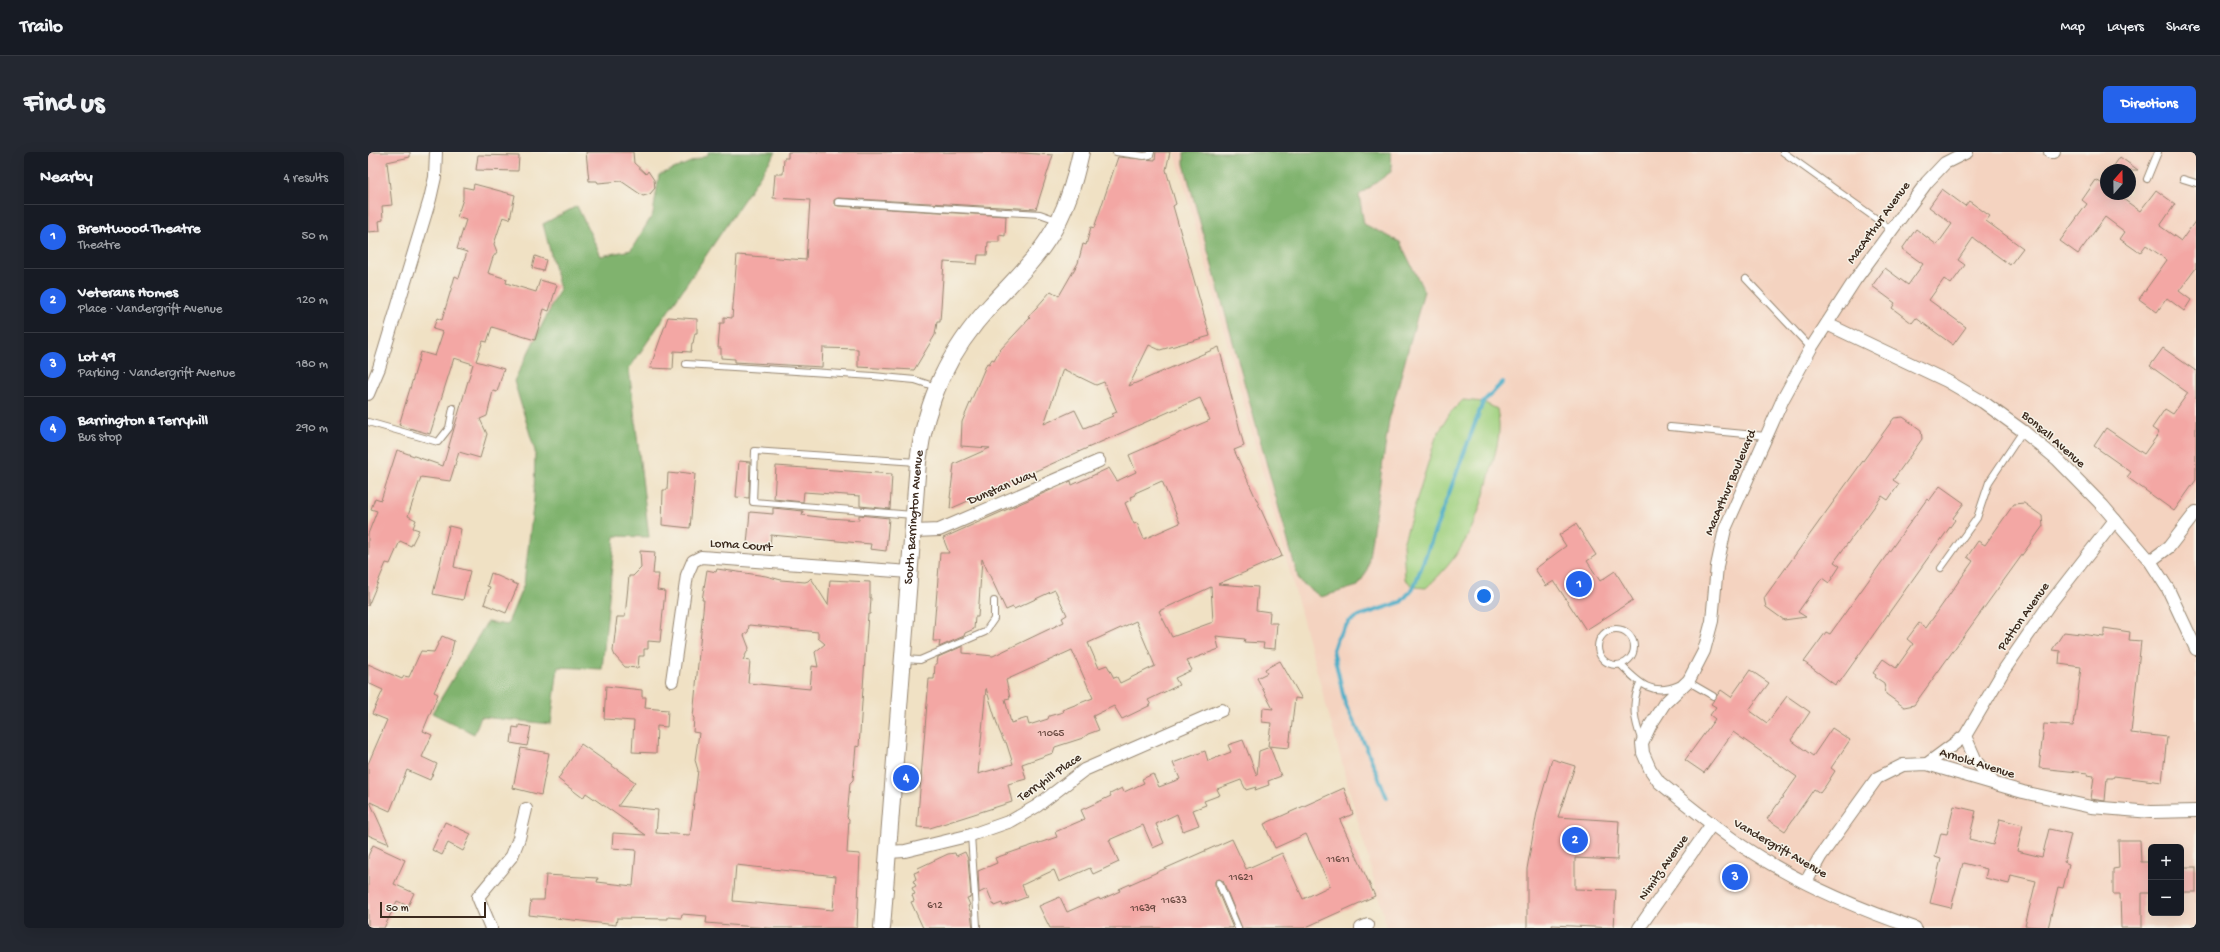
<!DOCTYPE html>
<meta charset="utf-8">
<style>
:root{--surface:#171b24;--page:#242831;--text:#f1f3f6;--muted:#9ea1a6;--line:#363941;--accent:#2563eb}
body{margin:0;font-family:"Gochi Hand",sans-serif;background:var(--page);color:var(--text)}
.controls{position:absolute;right:12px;bottom:12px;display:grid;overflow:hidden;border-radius:6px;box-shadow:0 4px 16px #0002}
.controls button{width:36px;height:36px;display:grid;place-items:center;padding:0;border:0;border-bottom:1px solid var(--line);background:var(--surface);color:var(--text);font:20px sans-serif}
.compass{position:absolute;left:1732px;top:12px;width:36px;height:36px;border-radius:50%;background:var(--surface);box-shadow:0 4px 16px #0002;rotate:20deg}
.scale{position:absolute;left:12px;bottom:10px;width:106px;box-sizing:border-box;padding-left:4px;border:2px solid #3b2a1e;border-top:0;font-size:11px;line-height:14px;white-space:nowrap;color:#3b2a1e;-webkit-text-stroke:3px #f7f3e8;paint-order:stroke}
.you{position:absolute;left:1116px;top:444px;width:14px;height:14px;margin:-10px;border:3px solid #fff;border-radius:50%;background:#1a73e8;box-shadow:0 0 0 6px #1a73e833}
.badge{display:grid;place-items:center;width:26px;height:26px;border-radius:50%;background:var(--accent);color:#fff;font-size:13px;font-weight:700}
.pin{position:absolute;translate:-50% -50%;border:2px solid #fff;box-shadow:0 1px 4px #0006}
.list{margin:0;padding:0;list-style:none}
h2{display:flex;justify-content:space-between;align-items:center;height:52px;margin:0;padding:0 16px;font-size:17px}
h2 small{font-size:13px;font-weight:400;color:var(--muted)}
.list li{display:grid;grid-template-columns:26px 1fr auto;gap:12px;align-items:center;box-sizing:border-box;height:64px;padding:0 16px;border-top:1px solid var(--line)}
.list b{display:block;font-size:15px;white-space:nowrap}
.list p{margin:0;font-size:13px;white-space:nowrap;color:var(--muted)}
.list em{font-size:13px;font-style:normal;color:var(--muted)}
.map{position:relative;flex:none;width:1828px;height:776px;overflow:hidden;border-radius:6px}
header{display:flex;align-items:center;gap:24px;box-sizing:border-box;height:56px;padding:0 20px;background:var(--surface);border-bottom:1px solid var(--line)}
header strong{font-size:19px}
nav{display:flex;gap:22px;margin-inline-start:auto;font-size:14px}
.intro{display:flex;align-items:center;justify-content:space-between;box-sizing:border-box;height:96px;padding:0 24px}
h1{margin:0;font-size:28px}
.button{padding:10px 18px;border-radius:6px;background:var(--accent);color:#fff;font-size:14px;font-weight:700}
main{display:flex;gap:24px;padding:0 24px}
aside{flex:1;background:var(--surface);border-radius:6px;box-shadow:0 4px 16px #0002}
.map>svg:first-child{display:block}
.built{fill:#f4d3c0;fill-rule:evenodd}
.green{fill:#a0d180;stroke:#6e7e4f}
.forest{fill:#80b36e;stroke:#5e6e46}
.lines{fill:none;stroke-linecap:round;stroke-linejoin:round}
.stream{stroke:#46abc6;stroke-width:4}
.building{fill:#f3a7a4;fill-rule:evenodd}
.lane-casing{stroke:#968671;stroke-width:8}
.street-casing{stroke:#968671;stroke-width:14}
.secondary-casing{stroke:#968671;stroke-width:18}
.lane{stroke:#fff;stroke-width:6}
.street{stroke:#fff;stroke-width:12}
.secondary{stroke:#fff;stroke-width:16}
.labels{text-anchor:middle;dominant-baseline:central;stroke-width:3;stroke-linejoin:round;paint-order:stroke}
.number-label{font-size:11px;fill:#694940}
.street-label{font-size:13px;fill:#3b2a1e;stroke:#f7f3e8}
</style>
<header>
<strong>Trailo</strong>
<nav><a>Map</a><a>Layers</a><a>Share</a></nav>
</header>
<div class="intro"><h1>Find us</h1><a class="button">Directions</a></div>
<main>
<aside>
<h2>Nearby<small>4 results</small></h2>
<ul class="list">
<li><span class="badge">1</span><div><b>Brentwood Theatre</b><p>Theatre</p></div><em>50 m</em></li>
<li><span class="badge">2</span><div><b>Veterans Homes</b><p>Place · Vandergrift Avenue</p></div><em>120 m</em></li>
<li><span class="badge">3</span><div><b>Lot 49</b><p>Parking · Vandergrift Avenue</p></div><em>180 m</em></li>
<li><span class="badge">4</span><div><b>Barrington &amp; Terryhill</b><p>Bus stop</p></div><em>290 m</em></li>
</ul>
</aside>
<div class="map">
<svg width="1828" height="776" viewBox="0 0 1828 776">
<rect width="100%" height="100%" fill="#f7f3e8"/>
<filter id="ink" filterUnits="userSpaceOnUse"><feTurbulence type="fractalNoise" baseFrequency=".025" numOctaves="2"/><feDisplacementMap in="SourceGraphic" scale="8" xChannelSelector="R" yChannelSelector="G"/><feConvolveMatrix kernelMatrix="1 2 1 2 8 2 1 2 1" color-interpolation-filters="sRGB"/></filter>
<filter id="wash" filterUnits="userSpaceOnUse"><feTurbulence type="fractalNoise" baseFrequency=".012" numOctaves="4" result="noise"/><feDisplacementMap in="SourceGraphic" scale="16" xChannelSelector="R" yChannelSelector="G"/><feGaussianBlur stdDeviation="0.9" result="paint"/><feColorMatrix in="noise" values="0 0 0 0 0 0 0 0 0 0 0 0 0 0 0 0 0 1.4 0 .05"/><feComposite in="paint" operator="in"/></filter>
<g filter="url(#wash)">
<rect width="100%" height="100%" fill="#f0e1c4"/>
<path class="built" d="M807,0H1828V776H1019ZM1738,18H1762V42H1738ZM1783,695H1813V761H1783Z"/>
<path class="green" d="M1095,248L1115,250L1129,257C1134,282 1129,293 1123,317C1110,368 1098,400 1058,436L1046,435L1037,427L1035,392L1068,285L1082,261Z"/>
<g class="forest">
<path d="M340,0H408L261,217L281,385L247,384L234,517L190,515L183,572L113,565L106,582L64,561L119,470L139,473L156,432L166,346L167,299L146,229L192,137L175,72L209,54L233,104L263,98L285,62L291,23L340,3Z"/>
<path d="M816,0H1023L1024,19L991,43L996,72L1032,90L1056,139L1021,268L999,419L990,434L953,445L931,429L816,12Z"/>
</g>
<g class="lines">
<path class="stream" d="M1019,646L999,597L977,551L965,498L969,486L981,470L991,464L1033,450L1046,435L1115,250L1135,230"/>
</g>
<g id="blocks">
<g class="building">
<path d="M0,0H42V5L19,10L24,53L14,54L15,68L11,69L12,79L0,80Z"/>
<path d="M218,0H265L266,11L278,22L280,19L286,28L287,36L282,42L275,44L253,29L230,31L229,29H221Z"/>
<path d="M420,0H640L685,3L668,57L470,46L466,48V52L470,54L638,64L637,84L631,83V90H620L619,103H610L609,112L576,110L572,170H569L567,183L546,218L490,215V197L455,196L454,215L367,210V207L353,206V196H350L352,171H356V165L364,166L369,103L438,108L442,48L405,46L407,22H415L416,6H420Z"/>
<path d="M788,0H802L798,18L808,52L805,54L842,184L792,198L781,193L761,234L851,195L876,294L866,298L914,404L850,432L890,435L888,458L902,460L901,471H909L907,497L895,496L896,491L876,490L877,487L848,484L851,497L819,509L824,518L807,526L811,533L780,548L783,553L754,567L746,554L725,564L731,578L720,582L715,586L687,595L685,601L654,612L658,627L640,632L644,650L562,676L549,675L561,527H566L567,512H569L570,505L595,494V501L625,504L696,470L694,466L699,463L687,438L646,457L645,455L638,458L614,407L610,465H607L606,477L597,481L596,484L571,495L572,489H565L572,401H581L575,386L703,329L704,333L741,316L749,329L768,320L761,303L842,268L832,246L582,357L583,346H582L586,312L622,296L593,294L594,270L619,211L621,212L624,207L626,208L631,199L662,166L660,165L683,139L691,144L710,111L715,92L718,93L723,75L726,76L750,5L787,8ZM695,217L728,233L736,230L749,260L744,262L745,264L716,276L707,258L676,272ZM794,329L812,371L776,387L769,371L766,372L757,351L764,347L763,345L768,343L767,341ZM843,435L845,470L804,485L791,459ZM768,469L787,514L752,531L749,525L746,526L739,513L731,516L720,491ZM704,498L725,546L694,558L695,560L681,564L680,567L661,573L659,566L643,571L637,547L642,546L638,528ZM618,536L631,578L636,590H638L645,612L610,622Z"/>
<path d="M110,3L151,4L150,19L108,18Z"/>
<path d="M1752,5L1770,18H1743Z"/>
<path d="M1728,28L1738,34V42H1748L1772,59L1788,38L1807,52L1792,74L1813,89L1828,68V116L1811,139L1823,148L1816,159L1799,146L1789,160L1771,147L1799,108L1778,93L1772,101L1752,87L1757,80L1737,65L1710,102L1692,89L1719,52L1714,48Z"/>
<path d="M106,32L147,43L142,67L135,65L126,92L129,100L125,105L120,121L139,127L138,131L168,140L172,128L189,133L181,159L176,157L167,188L124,175L119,190L115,189L108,209L136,217L129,240L125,239L119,264L112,267L119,282L112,306L91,300L82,329L53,325L40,364L48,368L45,376L51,378L43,394L32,389L22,412L18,411L0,454V382L9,359L3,357L7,346L13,348L29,298L75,314L105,212L86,206L62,282L31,273L53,200L67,204L75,180L65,177L69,166L74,168L87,124L91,126L92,123L99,100L89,97L98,68L89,65L95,47V35L105,37Z"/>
<path d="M1574,37L1597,54L1601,49L1622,64L1618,69L1655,96L1642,113L1605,86L1590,108L1597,113L1583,132L1576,127L1561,148L1598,175L1585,193L1548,166L1544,171L1524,156L1527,151L1504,134L1517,116L1540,133L1555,112L1534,97L1548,77L1569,93L1584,72L1561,55Z"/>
<path d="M167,104L178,108L175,119L164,116Z"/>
<path d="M300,165L329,167V181H327L325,191H324L323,200L306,199L305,217L282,216Z"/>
<path d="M1795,196L1828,219V328L1806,359L1759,325L1763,320L1726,294L1738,276L1776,302L1791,281L1784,276L1797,257L1805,262L1820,241L1782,214Z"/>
<path d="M1535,265L1553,278L1554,287L1525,328L1531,332L1520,348L1514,344L1466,410L1472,414L1461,431L1454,426L1430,460L1438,465L1416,468L1398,455L1396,446L1526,266Z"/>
<path d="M371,309L382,310L381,346L368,345Z"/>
<path d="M408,314L524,322L522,357L492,354V344L436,340L435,350L406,347Z"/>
<path d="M311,320L327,322L322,376L294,373L295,338H299L300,321L310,322Z"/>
<path d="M1572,334L1596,351L1585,366L1587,368L1471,531L1469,529L1467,533L1436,510L1458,480L1462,482L1559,347L1561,349Z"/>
<path d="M1656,351L1674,364L1675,374L1546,553L1536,555L1518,542L1516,531L1507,525L1508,523L1505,521L1515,507L1528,516L1545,492L1539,487L1551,471L1558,476L1605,409L1599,405L1610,389L1617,393L1646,352Z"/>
<path d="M405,356L435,359L434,363L460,366L491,368V363L521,366L518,399L502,397L503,392L403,383L402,394L379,392L382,360L405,362Z"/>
<path d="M1208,372L1228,403L1219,409L1232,429L1247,419L1265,448L1218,478L1186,429L1178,434L1167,417L1198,394L1191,383Z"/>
<path d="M81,374L93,377L86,415L102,419L95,448L65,442Z"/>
<path d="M272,399L287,400L285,422H291L289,438L297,439L292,490L280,489V497H276V504H271L270,516L257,515L247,504L245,499L249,465H257L261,424H265L273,416Z"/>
<path d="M349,417L398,424L413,428L437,430L440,429L443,426L460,453L462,428L502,430V446H503L502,462H500L491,595L488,594L485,628L482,631L479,665L481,667L479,701L492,702L489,776H400L338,771L339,764L314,762L313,766L300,765V767L249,766L248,773L161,763L163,748H176L178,723L230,726L229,730L265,734L268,698L244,696L245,681L278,683L218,641L215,646L190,627L213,592L267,630L250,654L290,658L288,681L322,683L330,618L327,608L331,581L325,580L326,566L325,565L336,448H334L339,418L348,420ZM381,473L450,480V486L457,492L447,500L450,515L444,514L442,537L380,531L382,509L375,508L381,496L376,483L380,480ZM368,713L468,724L465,758L365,749Z"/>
<path d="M123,421L150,433L138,461L116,452L122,435L119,434Z"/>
<path d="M1736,476L1762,480L1761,488L1773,489L1763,581L1799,585L1794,630L1746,624L1745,626H1739L1737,649L1723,647L1726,624L1719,623L1720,621L1671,616L1676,572L1705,574L1706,565H1707L1713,515L1691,512L1692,499L1684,498L1696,480L1736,485Z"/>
<path d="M74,484L86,489L82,506L66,540L70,542L55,579L64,583L54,605L69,612L62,628L39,618L22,659L2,650L21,692L0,683V612L19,568L4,562L15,538L0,531V512L34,527L36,524L41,525L53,499L66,500Z"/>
<path d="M912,509L934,547L927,546L921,596L900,594L903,571L894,570L895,556L905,557L889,526L899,521L897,517Z"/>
<path d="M1382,518L1401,531L1381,558L1399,571L1419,544L1442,560L1423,588L1445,604L1464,576L1482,588L1463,616L1467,619L1458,633L1452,641L1446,637L1417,679L1399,667L1429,625L1365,580L1336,621L1317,608L1347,567L1342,563L1348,555L1343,552L1353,538L1363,545Z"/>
<path d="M238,534L274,538V545H278L277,556L300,558L299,575L289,574L288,601L264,600L266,569L236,567Z"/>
<path d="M151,573L163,575L159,594L143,591L145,575L151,576Z"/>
<path d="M875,588L889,624L891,599L902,595L913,624L900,629L901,633L887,638L888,635L878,638L873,628L849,637L852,643L836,649L838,653L825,658L831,673L815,679L809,662L788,672L796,691L785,696L775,673L741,688L751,710L725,722L722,716L691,730L686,718L654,733L659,745L635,754L634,751L626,754L619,737L611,741L610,719L629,711L627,706L689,685L687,680L717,667L713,658L743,644L742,642L754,636L756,640L776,631L774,627L785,622L791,635L812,627L805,611L837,599L840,609L863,600L860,593Z"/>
<path d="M153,596L181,601L173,643L145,636Z"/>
<path d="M1184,607L1207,614L1190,665L1251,669L1249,708L1207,706V737L1248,738L1246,776L1184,773L1185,776H1159V717L1169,660Z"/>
<path d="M976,636L985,662L972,668L1007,744L936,776H874L855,729L851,727L847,729V733L865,776H682L671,754L692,745L699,760L731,746L732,748L752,739L751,737L864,687L878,717L914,701L935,747L962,734L938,682L907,696L896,672Z"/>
<path d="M1586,654L1608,659L1601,687L1625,693L1632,667L1655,673L1649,699L1674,705L1681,677L1703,682L1696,710L1701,712L1695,736L1690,735L1680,776L1657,774L1668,729L1643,723L1641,732L1617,726L1619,717L1595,711L1583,756L1562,751L1573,707L1567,705L1573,681L1579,682Z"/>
<path d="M77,670L103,682L95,699L80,691L74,703L64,698Z"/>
<path d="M1750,688H1772L1773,710H1783V741H1774V776H1753L1752,742H1745V717L1751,716Z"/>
<path d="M5,693L37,708L26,732L46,741L40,754L29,749L16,776H0V704Z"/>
<path d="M597,700L600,707L603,745L599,746L602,753L600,754L603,761L605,776H555L543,750L546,749L544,743L547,742L544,736L548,734L545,729L548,727L546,721L551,719L550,716L580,702L587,701L588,704Z"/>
<rect x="1813" y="715" width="15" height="25"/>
</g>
</g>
</g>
<g filter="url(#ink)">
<use href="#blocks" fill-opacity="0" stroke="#968671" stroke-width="1"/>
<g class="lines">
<g class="lane-casing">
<g id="lane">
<path d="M748,0L776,4L782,3L783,0"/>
<path d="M1415,0L1524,78"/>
<path d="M1779,27L1790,0"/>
<path d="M1815,27L1828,31"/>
<path d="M470,50L672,62L689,68"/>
<path d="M1378,127L1443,196"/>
<path d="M318,212L505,224L547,228L568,235"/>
<path d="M0,270L70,290L81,276L85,256"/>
<path d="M1302,275L1398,284"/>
<path d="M545,363L385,350L387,299L549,310"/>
<path d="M1573,416L1609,366L1621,330L1655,279"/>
<circle cx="1248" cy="495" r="18"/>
<path d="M535,507L552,508L617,480L626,467V449"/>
<path d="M1253,513C1271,531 1284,545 1311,533"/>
<path d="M1319,529L1345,544"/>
<path d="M1272,532C1262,552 1267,570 1274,590"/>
<path d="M603,683L609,774"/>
<path d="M851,731L870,776"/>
</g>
</g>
<g class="street-casing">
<g id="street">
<path d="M1682,0H1686"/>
<path d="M1459,172L1579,229L1615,250L1655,279L1689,307L1735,354L1782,409L1800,437L1828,497"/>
<path d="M0,242L11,216L62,47L67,25L68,0"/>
<path d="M546,379L571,378L731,309"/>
<path d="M1782,409L1801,395L1828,360"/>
<path d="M304,529L319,423L325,409L333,405L542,420"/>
<path d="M1597,584L1608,609L1624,629"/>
<path d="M1559,612L1597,584L1636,518L1680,454L1747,368"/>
<path d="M520,700L537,699L603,683L643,669L669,654L716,618L854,558"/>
<path d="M1438,730L1452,705L1509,626L1535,613L1559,612L1655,640L1723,655L1783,660L1828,659"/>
<path d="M123,776L110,745L144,704L151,686L158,657"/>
<path d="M993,776L1000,773"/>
<path d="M1271,776L1344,672"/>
<path d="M1547,776C1488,756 1425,728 1374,694C1345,674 1318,652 1291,630L1282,617L1275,601L1274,591L1282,574L1296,552L1321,528L1336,499L1344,469L1349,414L1357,377L1415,247L1443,196L1487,128L1559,30L1577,11L1599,0"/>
</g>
</g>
<g class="secondary-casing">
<g id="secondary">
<path id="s1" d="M514,776L550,310C558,248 580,200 623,153C642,132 664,112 680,87C698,60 706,31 713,0"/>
</g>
</g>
<use href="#lane" class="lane"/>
<use href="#street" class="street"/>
<use href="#secondary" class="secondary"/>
</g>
</g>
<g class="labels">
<g class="number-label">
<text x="683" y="582">11065</text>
<text x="970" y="708">11611</text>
<text x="873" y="726">11621</text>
<text x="806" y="749">11633</text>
<text x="567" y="754">612</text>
<text x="775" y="757">11639</text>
</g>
<g class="street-label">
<text transform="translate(1511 71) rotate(-54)">MacArthur Avenue</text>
<text transform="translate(1685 288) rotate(41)">Bonsall Avenue</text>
<text transform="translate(1363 331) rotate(-67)">MacArthur Boulevard</text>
<text transform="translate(634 336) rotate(-23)">Dunstan Way</text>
<text stroke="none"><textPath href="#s1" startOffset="412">South Barrington Avenue</textPath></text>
<text transform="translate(373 394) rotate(4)">Lorna Court</text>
<text transform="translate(1656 465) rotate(-55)">Patton Avenue</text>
<text transform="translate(1609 612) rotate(17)">Arnold Avenue</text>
<text transform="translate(682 626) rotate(-35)">Terryhill Place</text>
<text transform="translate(1412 697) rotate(30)">Vandergrift Avenue</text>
<text transform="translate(1296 716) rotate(-55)">Nimitz Avenue</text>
</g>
</g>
</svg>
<div class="controls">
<button>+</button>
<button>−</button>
</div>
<svg class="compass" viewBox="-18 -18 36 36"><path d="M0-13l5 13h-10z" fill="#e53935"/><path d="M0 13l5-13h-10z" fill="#9ea1a6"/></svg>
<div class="scale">50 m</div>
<div class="you"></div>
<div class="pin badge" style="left:1211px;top:432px">1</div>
<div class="pin badge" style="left:1207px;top:688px">2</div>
<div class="pin badge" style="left:1367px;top:725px">3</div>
<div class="pin badge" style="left:538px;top:626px">4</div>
</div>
</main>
